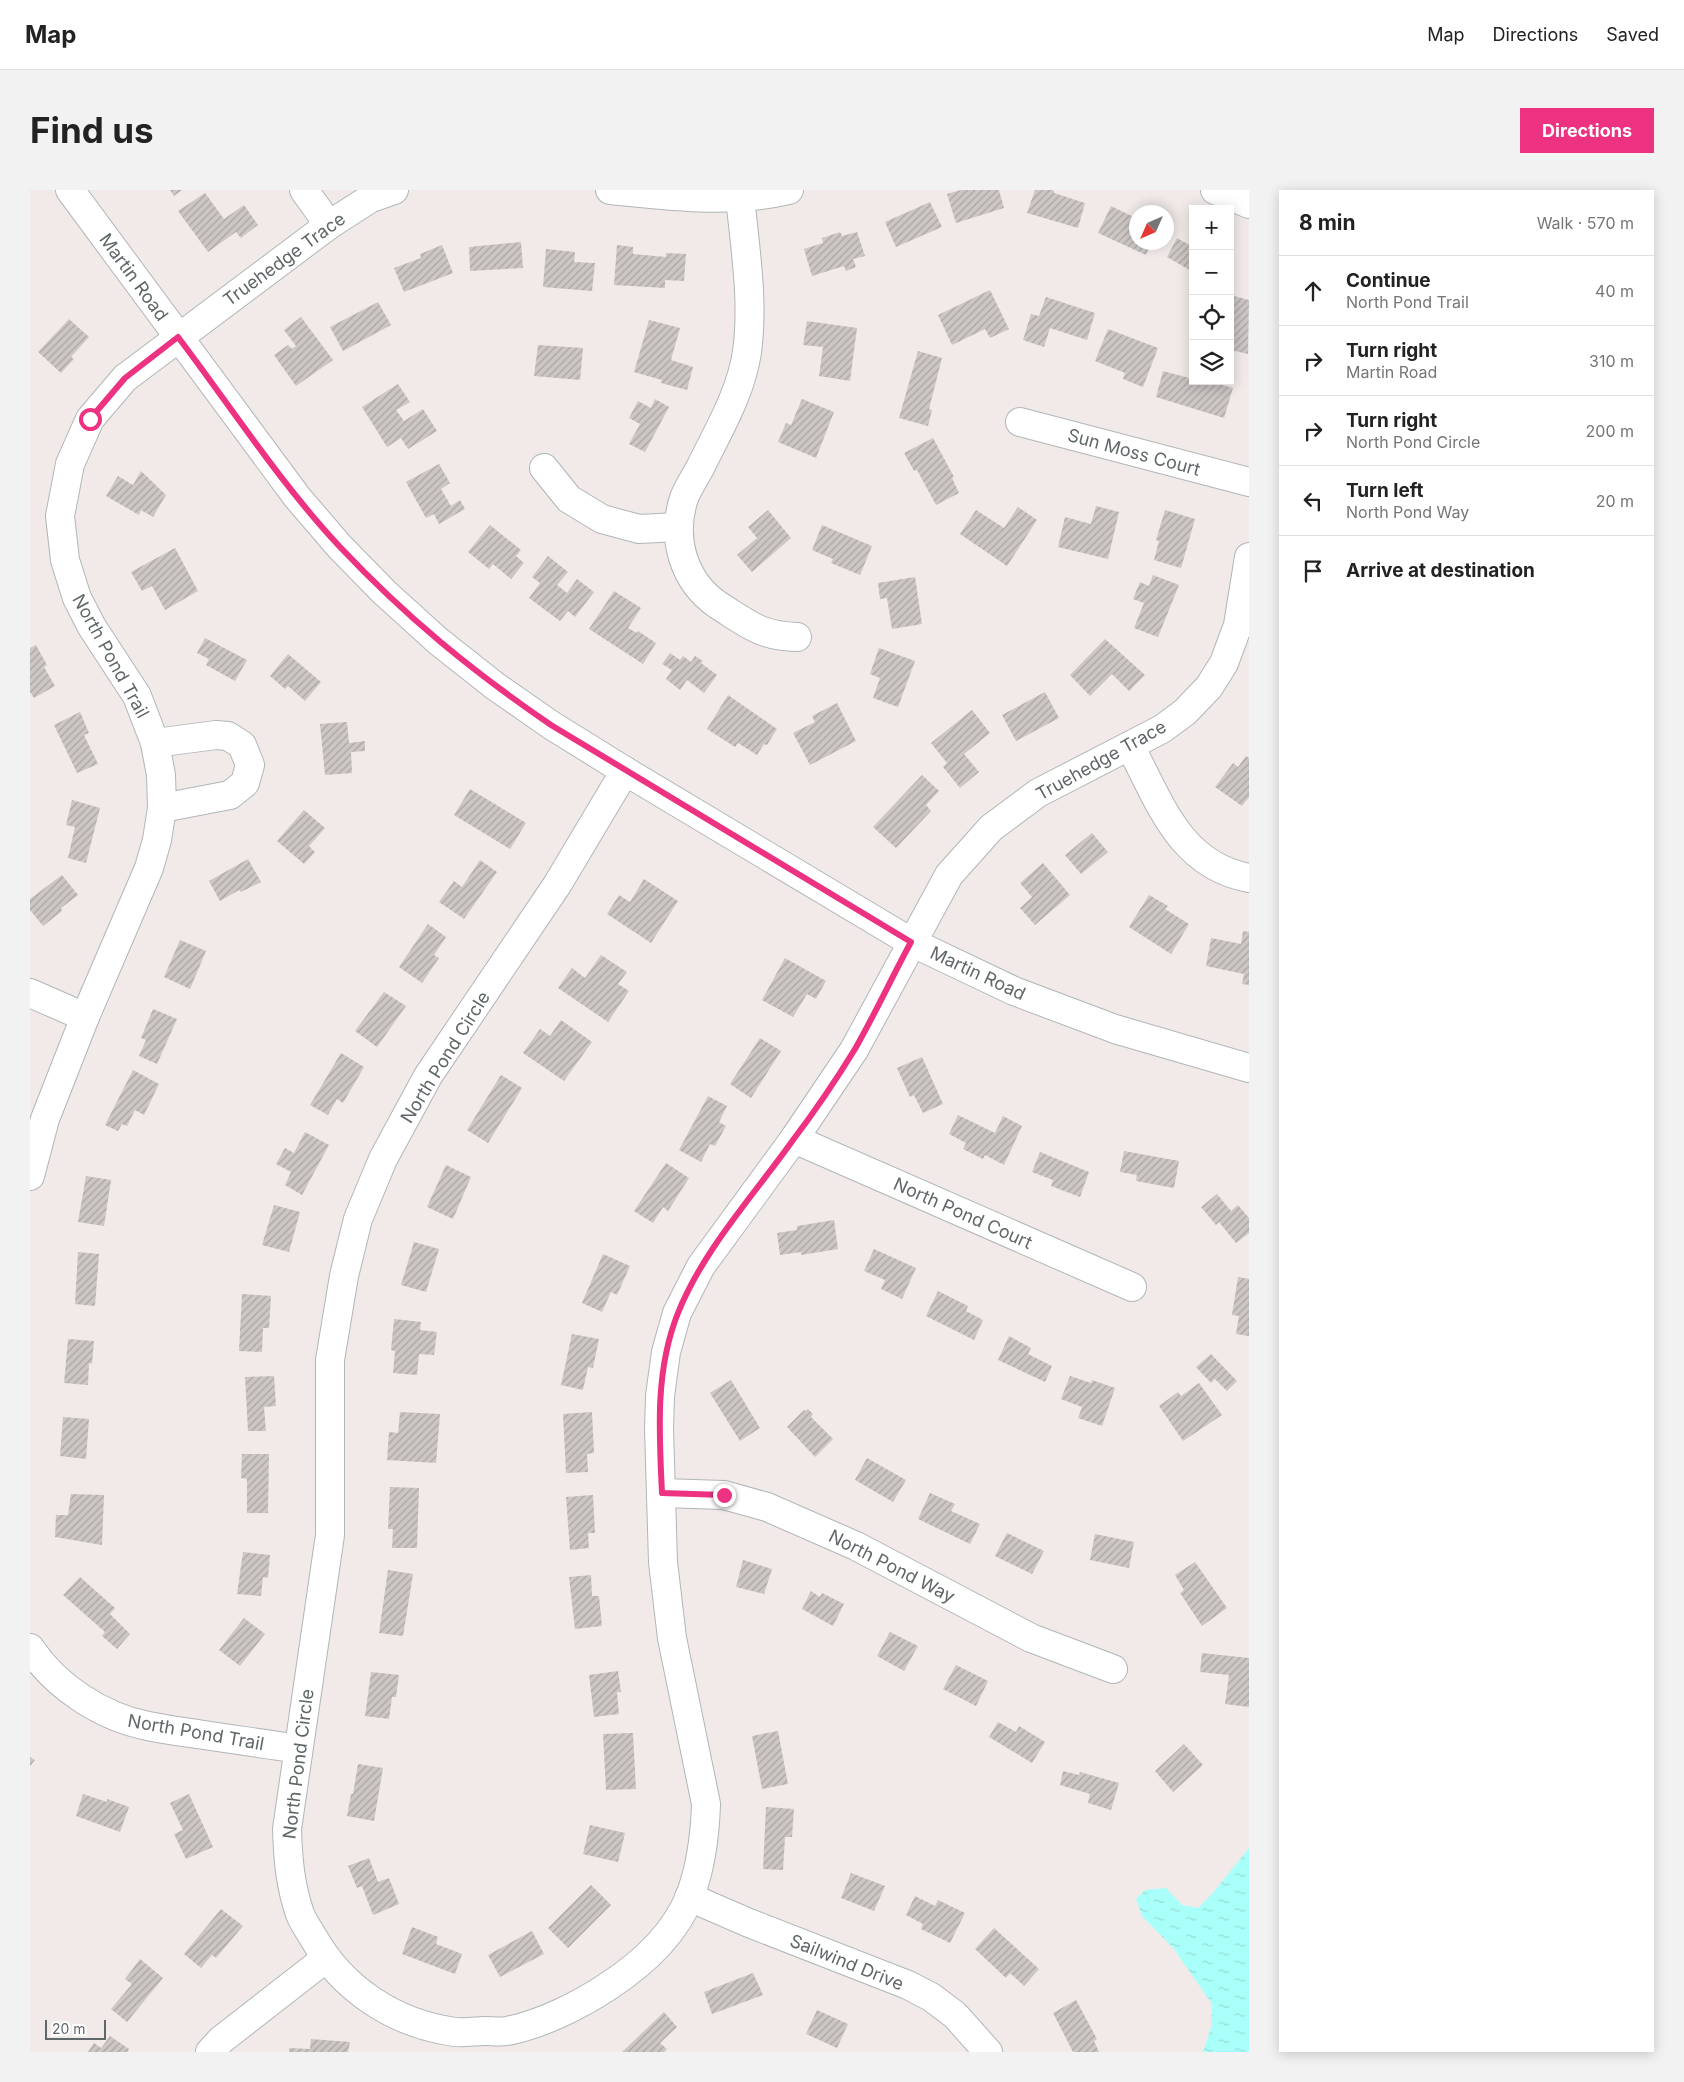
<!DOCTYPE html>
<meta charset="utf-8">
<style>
:root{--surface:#fff;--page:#f2f2f2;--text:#222;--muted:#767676;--line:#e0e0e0;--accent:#ec3281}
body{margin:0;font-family:Inter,sans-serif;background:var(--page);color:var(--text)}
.controls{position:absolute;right:15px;top:15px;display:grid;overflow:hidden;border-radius:0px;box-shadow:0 2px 12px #0003}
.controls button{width:45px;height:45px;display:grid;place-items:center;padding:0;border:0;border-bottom:1px solid var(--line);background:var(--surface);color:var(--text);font:25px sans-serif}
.compass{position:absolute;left:1099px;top:15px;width:45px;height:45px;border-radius:50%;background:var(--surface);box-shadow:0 2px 12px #0003;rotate:225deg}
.scale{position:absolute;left:15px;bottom:12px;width:61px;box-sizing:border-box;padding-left:5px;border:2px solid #5f6768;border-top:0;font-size:14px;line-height:18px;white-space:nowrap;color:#5f6768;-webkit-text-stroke:4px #fff;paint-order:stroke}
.stop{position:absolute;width:15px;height:15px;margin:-11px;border:4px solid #ec3281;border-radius:50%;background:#fff}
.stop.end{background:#ec3281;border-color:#fff;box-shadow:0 1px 5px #0008}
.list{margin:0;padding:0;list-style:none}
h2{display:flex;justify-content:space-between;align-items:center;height:65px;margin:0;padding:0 20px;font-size:21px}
h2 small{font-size:16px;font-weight:400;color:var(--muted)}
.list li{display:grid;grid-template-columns:32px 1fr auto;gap:15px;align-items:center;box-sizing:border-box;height:70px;padding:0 20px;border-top:1px solid var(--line)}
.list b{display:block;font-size:19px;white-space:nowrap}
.list p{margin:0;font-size:16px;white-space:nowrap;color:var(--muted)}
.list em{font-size:16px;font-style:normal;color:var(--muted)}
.icon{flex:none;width:28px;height:28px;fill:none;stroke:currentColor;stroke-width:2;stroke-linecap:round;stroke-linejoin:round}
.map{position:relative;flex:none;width:1219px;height:1862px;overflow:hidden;border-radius:0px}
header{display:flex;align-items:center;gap:30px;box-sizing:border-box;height:70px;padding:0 25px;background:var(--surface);border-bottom:1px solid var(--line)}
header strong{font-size:24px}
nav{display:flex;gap:28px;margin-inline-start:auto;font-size:18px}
.intro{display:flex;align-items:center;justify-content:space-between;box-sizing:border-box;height:120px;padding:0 30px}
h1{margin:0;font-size:35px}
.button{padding:12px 22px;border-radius:0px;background:var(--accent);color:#fff;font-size:18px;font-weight:700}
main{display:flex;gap:30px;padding:0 30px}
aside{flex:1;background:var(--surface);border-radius:0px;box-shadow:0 2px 12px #0003}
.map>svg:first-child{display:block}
.water{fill:url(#water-ripples)}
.building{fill:url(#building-hatch)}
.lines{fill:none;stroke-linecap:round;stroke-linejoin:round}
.minor-casing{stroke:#b0b6b7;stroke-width:30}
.minor{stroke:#fff;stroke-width:28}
.route{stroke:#ec3281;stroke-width:6}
.labels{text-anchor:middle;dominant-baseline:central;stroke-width:4;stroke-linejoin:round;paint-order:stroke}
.street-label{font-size:18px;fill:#5f6768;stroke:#fff}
</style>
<header>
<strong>Map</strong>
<nav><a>Map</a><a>Directions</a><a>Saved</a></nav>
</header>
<div class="intro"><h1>Find us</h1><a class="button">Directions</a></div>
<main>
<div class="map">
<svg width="1219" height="1862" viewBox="0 0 1219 1862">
<defs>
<pattern id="water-ripples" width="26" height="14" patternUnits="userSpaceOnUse" patternTransform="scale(1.25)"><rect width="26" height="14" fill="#a9fff9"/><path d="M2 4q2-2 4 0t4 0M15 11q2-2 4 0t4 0" fill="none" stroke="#94ddd8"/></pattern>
<pattern id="building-hatch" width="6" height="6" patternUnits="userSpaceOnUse" patternTransform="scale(1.25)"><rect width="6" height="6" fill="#ccc6c4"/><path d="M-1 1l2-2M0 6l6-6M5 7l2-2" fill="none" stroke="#a9a5a3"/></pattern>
</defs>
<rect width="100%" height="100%" fill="#f1eae8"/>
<path class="water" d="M1219,1658V1862H1173L1181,1837L1182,1814L1144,1759L1112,1726L1106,1709L1115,1700L1136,1698L1152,1715L1168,1718L1182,1704Z"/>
<g class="building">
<path d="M140,0H152L144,6Z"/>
<path d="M931,0H969L974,18L926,33L917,4Z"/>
<path d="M1005,0H1022L1024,1V3L1055,13L1048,38L997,23Z"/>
<path d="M175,3L194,29L214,15L228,35L211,48L206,42L178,62L148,21Z"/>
<path d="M900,12L912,37L866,57L855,32Z"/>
<path d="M1081,16L1106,28V52H1122L1116,65L1068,43Z"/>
<path d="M810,42L812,46L827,42L835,66L823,69L826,77L816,81L814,76L782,86L774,59L793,53L792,48Z"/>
<path d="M1147,48L1163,57V82L1137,67Z"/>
<path d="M491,52L493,78L440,81L439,57Z"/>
<path d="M412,55L423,83L374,102L364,78L391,68L390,64Z"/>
<path d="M587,55L603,57V64L636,67V63L656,64L654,91L635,90V98L584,95Z"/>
<path d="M516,59L545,62L544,72L565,73L562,101L513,97Z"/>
<path d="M960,100L979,139L960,148L955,139L922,155L908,125Z"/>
<path d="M1200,105L1219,110L1218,164L1201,160Z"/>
<path d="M1016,107L1065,123L1057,150L1020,138L1014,157L993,150L1001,124L1009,126Z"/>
<path d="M348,112L361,135L313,161L300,137Z"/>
<path d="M271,127L303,170L266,196L244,165L258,155L262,159L266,156L254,140Z"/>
<path d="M39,129L59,147L41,167L44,169L31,183L8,162Z"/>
<path d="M619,130L650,138L641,170L663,177L657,200L631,193L632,190L604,182Z"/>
<path d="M777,131L827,138L820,191L789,186L793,157L773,155Z"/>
<path d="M1078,139L1128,158L1113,197L1093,189L1095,183L1065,171Z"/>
<path d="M508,155L553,158L550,190L504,186Z"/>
<path d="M888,161L912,168L899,219L902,220L898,236L869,228Z"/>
<path d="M1133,181L1163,189V191H1193L1192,195L1203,198L1194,228L1126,207Z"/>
<path d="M368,194L380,212L366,220L374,231L393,219L407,241L378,259L371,248L357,257L332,217Z"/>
<path d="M625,209L639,217L615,262L599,254L610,234L599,228L608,211L621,218Z"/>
<path d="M772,209L804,222L786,268L748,252L756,233L761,235Z"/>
<path d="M903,248L924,287L922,288L929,303L906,315L887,280L884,281L874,263Z"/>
<path d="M409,274L420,293L411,299L421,316L430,310L435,319L409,334L404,324L396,328L376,292Z"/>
<path d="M111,281L136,305L123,327L111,320L109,325L76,306L88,286L103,295Z"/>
<path d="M1066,316L1089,322L1078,369L1028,357L1035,327L1061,334Z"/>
<path d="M988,317L1007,330L977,376L930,344L946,320L974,338Z"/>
<path d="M738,320L761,348L722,382L707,365L727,348L718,337Z"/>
<path d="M1135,320L1165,329L1151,378L1124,370L1129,351L1126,350Z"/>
<path d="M460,335L491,360L486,366L494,373L481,389L463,374L459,379L438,362Z"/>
<path d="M792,335L842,356L830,385L801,373L803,369L782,360Z"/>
<path d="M145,358L168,401L135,420L122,396L112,401L101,382Z"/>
<path d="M518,366L538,382L527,395L537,403L547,389L564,402L545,427L538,421L530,431L499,408L510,393L502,387Z"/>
<path d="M1123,385L1149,395L1128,447L1104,438L1114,413L1103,409L1110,392L1119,396Z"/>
<path d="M885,387L892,434L862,439L857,408L850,409L848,393Z"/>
<path d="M584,401L611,418L598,438L607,443L608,441L626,453L613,474L559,439Z"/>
<path d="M175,448L217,470L205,491L176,475L179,469L167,463Z"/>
<path d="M1075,449L1115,485L1099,501L1082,484L1060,506L1040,485Z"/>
<path d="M6,455L17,475L14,477L25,496L4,508L0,502V458Z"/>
<path d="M849,458L885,471L868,517L843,508L850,488L840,484Z"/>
<path d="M640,463L650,470L653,466L661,472L665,466L673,471L671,473L687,485L674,503L657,490L650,500L636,489L642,480L632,474Z"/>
<path d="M258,464L291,492L275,511L258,496L255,499L240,486Z"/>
<path d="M1015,502L1029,528L986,551L972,525Z"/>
<path d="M698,505L747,539L737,555L734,554L727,565L708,553L705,557L677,539Z"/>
<path d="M807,513L826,551L780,575L763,543L785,532L782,526Z"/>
<path d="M942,520L960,543L934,564L949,582L930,598L913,577L917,573L901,553Z"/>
<path d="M50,522L59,543L54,545L68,574L47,583L24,535Z"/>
<path d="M317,532L319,553L335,551V561L321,562L322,583L295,585L290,534Z"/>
<path d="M1216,566L1219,568V607L1212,616L1185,597L1203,573L1208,577Z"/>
<path d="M892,585L909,601L896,615L901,621L866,658L843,637Z"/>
<path d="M440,599L496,633L480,659L424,625Z"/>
<path d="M42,610L70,618L56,673L38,668L45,637L36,635Z"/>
<path d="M274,620L295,638L279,656L285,662L274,674L247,651Z"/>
<path d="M1062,643L1078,662L1051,684L1035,665Z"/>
<path d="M218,669L231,692L211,702L209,700L190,711L179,691Z"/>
<path d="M450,670L467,682L434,729L409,712L424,691L432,697Z"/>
<path d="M1013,673L1040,705L1005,735L990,718L1002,707L990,693Z"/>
<path d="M32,685L48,705L31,718L32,721L13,736L0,720V709Z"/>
<path d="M614,689L648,711L621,753L577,724L589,705L600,712Z"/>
<path d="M1119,705L1138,716L1135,719L1159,734L1141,764L1099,737Z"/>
<path d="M398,734L416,747L404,765L409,768L392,793L369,777Z"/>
<path d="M1213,741L1219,742V795L1212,794L1214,784L1176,776L1181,748L1211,754Z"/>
<path d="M150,750L176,761L160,799L134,787Z"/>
<path d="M571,765L597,782L588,794L599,801L578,832L528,798L542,778L555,788Z"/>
<path d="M755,768L796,791L786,809L777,804L763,827L732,810Z"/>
<path d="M354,802L376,816L347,857L325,841Z"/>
<path d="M123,819L147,829L127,874L109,866L116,850L111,848Z"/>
<path d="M531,830L562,852L534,891L493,863L510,839L520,846Z"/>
<path d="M730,848L751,861L721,908L700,894Z"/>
<path d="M311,863L334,877L313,913L307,909L298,925L280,915Z"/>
<path d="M892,867L913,914L893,923L884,905L880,907L867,878Z"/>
<path d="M103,880L129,894L114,925L105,920L97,936L92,934L88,941L75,935Z"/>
<path d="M471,885L492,898L458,953L437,940Z"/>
<path d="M678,906L697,916L689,932L696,936L685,956L680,954L671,972L649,960Z"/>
<path d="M928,925L965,943L973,926L992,936L974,975L955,965L953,969L933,959L936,953L919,944Z"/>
<path d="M275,942L299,955L272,1005L255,995L261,982L246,974L255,958L264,963Z"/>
<path d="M1094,961L1149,971L1144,998L1106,991L1107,985L1090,982Z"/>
<path d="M1010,962L1059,982L1050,1007L1021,996L1023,990L1002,982Z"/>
<path d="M636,973L659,988L638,1021L633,1017L623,1033L604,1021Z"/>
<path d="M416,975L441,987L423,1029L397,1017Z"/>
<path d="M56,986L81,990L74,1036L48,1032Z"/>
<path d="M1187,1004L1201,1021L1208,1015L1219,1028V1043L1206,1053L1189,1032L1186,1035L1171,1017Z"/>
<path d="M244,1015L270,1022L259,1062L232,1055Z"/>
<path d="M804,1030L808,1059L771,1065V1062L750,1065L747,1043L767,1040V1036Z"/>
<path d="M384,1052L409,1059L396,1102L371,1095Z"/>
<path d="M844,1059L886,1078L872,1109L851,1099L855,1090L834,1081Z"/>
<path d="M48,1062L69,1064L65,1116L45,1114Z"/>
<path d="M573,1064L600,1076L587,1105L581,1102L572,1122L552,1113Z"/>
<path d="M1208,1087L1219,1089V1146L1206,1144L1209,1126L1202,1125Z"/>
<path d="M908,1101L938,1116L936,1121L953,1130L944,1150L896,1126Z"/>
<path d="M212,1104L241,1106L239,1138H233L232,1162L209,1161Z"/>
<path d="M364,1129L391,1132L390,1140L407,1142L404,1165L389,1164L387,1185L363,1183L365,1161L361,1160Z"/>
<path d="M542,1144L569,1149L563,1178L558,1177L553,1200L531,1195Z"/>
<path d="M979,1146L1001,1158L998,1164L1022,1176L1015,1192L968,1170Z"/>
<path d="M38,1149L64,1151L62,1174L59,1173L58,1195L34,1193Z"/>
<path d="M1181,1164L1207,1191L1197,1201L1185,1189L1181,1193L1166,1177Z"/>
<path d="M244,1186L246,1216L234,1217L236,1241H218L215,1187Z"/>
<path d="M1040,1186L1061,1193L1062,1190L1085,1198L1072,1236L1048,1228L1052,1217L1031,1209Z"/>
<path d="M701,1190L730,1238L710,1251L680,1203Z"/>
<path d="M1169,1193L1192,1225L1153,1251L1129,1216L1148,1202L1151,1206Z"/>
<path d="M778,1219L783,1224L781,1227L803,1249L785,1267L757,1237L774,1220L775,1221Z"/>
<path d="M370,1222L410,1224L406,1273L357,1270L359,1242L368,1243Z"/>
<path d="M562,1222L564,1263L557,1264L558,1282L536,1283L533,1224Z"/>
<path d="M33,1227L59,1229L56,1269L30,1266Z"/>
<path d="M212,1264H239L238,1323H217V1289L211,1288Z"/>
<path d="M837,1268L876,1290L863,1312L825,1290Z"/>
<path d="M360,1297L389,1298L387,1358H362L363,1339H358Z"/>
<path d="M900,1303L925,1314L921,1321L950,1334L940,1354L888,1329Z"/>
<path d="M41,1304L74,1305L72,1355L25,1347L26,1325H38Z"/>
<path d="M563,1305L565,1343H558L559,1358L540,1360L536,1307Z"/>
<path d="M977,1343L1014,1361L1002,1384L965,1366Z"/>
<path d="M1065,1344L1104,1352L1099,1378L1060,1370Z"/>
<path d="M213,1362L240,1365L238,1388L233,1387L231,1406L207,1404Z"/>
<path d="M713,1370L742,1379L734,1404L706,1397Z"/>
<path d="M1165,1372L1197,1418L1172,1436L1150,1403L1154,1400L1145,1385Z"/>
<path d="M358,1380L383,1384L373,1446L349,1443Z"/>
<path d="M561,1385L562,1406H569L572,1436L545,1439L539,1387Z"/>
<path d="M50,1387L85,1418L80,1424L100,1444L87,1459L72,1446L75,1442L33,1405Z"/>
<path d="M781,1401L790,1407L792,1403L814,1414L803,1436L772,1419Z"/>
<path d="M214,1428L235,1444L210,1476L189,1460Z"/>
<path d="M860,1442L888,1456L874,1481L847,1466Z"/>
<path d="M1172,1463L1219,1468V1517L1195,1514L1199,1485L1170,1482Z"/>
<path d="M926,1475L958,1491L946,1516L913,1499Z"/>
<path d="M588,1481L591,1502H587L589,1524L564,1527L559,1485Z"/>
<path d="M341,1482L369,1485L366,1507H362L359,1529L335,1526Z"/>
<path d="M968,1532L986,1542L989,1536L1015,1552L1002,1573L959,1547Z"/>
<path d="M748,1541L758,1594L732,1599L722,1546Z"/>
<path d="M603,1543L606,1599L576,1600L573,1544Z"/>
<path d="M1154,1554L1173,1575L1143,1602L1125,1581Z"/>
<path d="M0,1567L5,1570L0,1576Z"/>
<path d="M328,1574L353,1578L344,1631L317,1626L321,1604H323Z"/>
<path d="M1033,1581L1049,1585L1050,1582L1089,1593L1081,1620L1058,1613L1060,1604L1030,1595Z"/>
<path d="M53,1604L77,1612V1609L99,1617L90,1642L46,1626Z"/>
<path d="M159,1604L183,1657L156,1669L144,1644L153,1640L140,1613Z"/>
<path d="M736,1617L764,1619L762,1647H755L753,1680L733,1679Z"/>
<path d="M560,1635L595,1643L588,1672L553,1664Z"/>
<path d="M339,1668L348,1692L359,1688L369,1714L343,1725L332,1696L327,1698L318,1676Z"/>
<path d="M821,1683L855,1696L844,1721L811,1708Z"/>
<path d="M561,1695L581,1715L538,1758L518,1738Z"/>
<path d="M885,1706L905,1716L908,1710L935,1723L920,1753L891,1739L893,1734L876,1725Z"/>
<path d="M191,1719L213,1736L186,1768L182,1765L171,1778L154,1764Z"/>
<path d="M382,1737L408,1747L406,1754L432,1764L425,1784L372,1764Z"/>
<path d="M964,1738L1009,1779L994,1796L980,1783L976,1788L945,1759Z"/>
<path d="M502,1741L514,1764L470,1787L458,1765Z"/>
<path d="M110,1769L133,1788L97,1832L81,1819L102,1794L95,1789Z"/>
<path d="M723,1783L733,1805L682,1824L674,1802Z"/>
<path d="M1046,1810L1067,1849L1064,1851L1069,1862H1043L1023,1823Z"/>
<path d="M787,1820L818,1834L807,1858L776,1844Z"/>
<path d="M634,1822L647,1837L630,1853L637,1859L634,1862H592Z"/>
<path d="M80,1846L99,1859L97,1862H58L64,1853L71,1858Z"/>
<path d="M281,1849L320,1852L318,1862H259V1858L280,1859Z"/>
</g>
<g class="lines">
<g class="minor-casing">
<g id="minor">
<path d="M40,0L267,307L309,356L354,402L408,451L465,496L521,535L595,581L881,752L984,801L1085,839L1219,878"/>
<path d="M274,0L299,35"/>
<path d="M580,0C640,6 700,14 759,0"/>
<path d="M1185,0L1219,14"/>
<path d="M710,7C715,58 724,111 717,162C711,203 688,241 670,278C665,287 658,298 654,308C641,348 653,391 688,415C718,434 730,446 767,447"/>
<path d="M990,232L1219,292"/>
<path d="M514,278L539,309L572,329L609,339L648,337"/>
<path d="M125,553L186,545L198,546L212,555L220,575L215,593L200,605L132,618"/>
<path d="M1100,556C1130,612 1149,675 1219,688"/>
<path d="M595,581L527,695L398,886L353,969L328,1029L314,1086L300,1170V1345L257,1639C258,1669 260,1695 270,1724C273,1732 279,1740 283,1747C312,1799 365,1834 425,1842C434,1843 445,1841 455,1841C462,1841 470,1842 477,1841C510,1835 550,1815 577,1797C611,1775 645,1744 660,1706C671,1677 675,1645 676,1614L642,1448L633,1372L629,1239L630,1206L636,1162L647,1123L671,1076L764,949L824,860L919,685L961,638L1008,603L1132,539L1155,522L1179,497L1194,473L1208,435L1219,367"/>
<path d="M0,803L55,827"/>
<path d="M764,949L1102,1097"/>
<path d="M0,986L15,929L55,827L119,678L127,650L132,618L131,585L125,553L107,506L62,437L47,408L35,370L30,326L40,274L60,229L95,188L299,35L341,8L364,0"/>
<path d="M632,1303L694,1305L737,1317L826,1356L1001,1448L1083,1479"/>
<path d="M0,1458C26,1497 72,1527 118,1536C136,1540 155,1542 174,1545C206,1550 237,1554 268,1559"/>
<path d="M659,1707L719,1733L878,1795L901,1807L925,1825L958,1862"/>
<path d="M180,1862L191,1850L295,1769"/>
</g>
</g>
<use href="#minor" class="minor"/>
</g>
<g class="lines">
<path class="route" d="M60,229L95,188L148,147C201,217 250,293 310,357C376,427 442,481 521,535L881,752C862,787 845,824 825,859C806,890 785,921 763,950C724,1005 673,1060 648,1123C625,1180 629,1242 632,1303L694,1305"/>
</g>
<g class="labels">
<g class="street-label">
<text transform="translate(254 69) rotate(-36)">Truehedge Trace</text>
<text transform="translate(104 87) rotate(54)">Martin Road</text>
<text transform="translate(1104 262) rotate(15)">Sun Moss Court</text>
<text transform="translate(81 466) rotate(61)">North Pond Trail</text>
<text transform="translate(1071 570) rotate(-29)">Truehedge Trace</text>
<text transform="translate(948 783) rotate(25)">Martin Road</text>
<text transform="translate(415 867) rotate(-58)">North Pond Circle</text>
<text transform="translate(933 1023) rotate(24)">North Pond Court</text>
<text transform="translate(862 1376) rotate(27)">North Pond Way</text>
<text transform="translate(166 1542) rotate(10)">North Pond Trail</text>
<text transform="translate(268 1574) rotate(-83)">North Pond Circle</text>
<text transform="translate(817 1772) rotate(22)">Sailwind Drive</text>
</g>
</g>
</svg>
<div class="controls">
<button>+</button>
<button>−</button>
<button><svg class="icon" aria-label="locate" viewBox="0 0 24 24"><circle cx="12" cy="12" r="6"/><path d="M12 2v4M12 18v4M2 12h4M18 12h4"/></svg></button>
<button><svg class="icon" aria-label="layers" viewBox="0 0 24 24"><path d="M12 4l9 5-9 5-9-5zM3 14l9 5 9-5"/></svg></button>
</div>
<svg class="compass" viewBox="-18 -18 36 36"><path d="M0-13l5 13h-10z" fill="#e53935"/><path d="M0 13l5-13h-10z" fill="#767676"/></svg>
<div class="scale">20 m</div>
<div class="stop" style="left:60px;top:229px"></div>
<div class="stop end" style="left:694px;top:1305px"></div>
</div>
<aside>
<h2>8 min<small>Walk · 570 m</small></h2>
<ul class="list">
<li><svg class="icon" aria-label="ahead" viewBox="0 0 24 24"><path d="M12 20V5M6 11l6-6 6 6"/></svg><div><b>Continue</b><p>North Pond Trail</p></div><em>40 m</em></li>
<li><svg class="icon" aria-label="right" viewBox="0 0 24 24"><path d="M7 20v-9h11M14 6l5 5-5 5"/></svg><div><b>Turn right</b><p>Martin Road</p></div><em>310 m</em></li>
<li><svg class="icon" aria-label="right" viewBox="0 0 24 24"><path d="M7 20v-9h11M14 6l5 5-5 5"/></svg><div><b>Turn right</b><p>North Pond Circle</p></div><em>200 m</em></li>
<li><svg class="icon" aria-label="left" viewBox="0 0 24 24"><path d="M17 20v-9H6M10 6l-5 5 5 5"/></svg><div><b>Turn left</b><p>North Pond Way</p></div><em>20 m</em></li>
<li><svg class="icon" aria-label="arrive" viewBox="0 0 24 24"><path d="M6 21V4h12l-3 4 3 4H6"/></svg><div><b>Arrive at destination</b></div></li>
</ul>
</aside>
</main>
